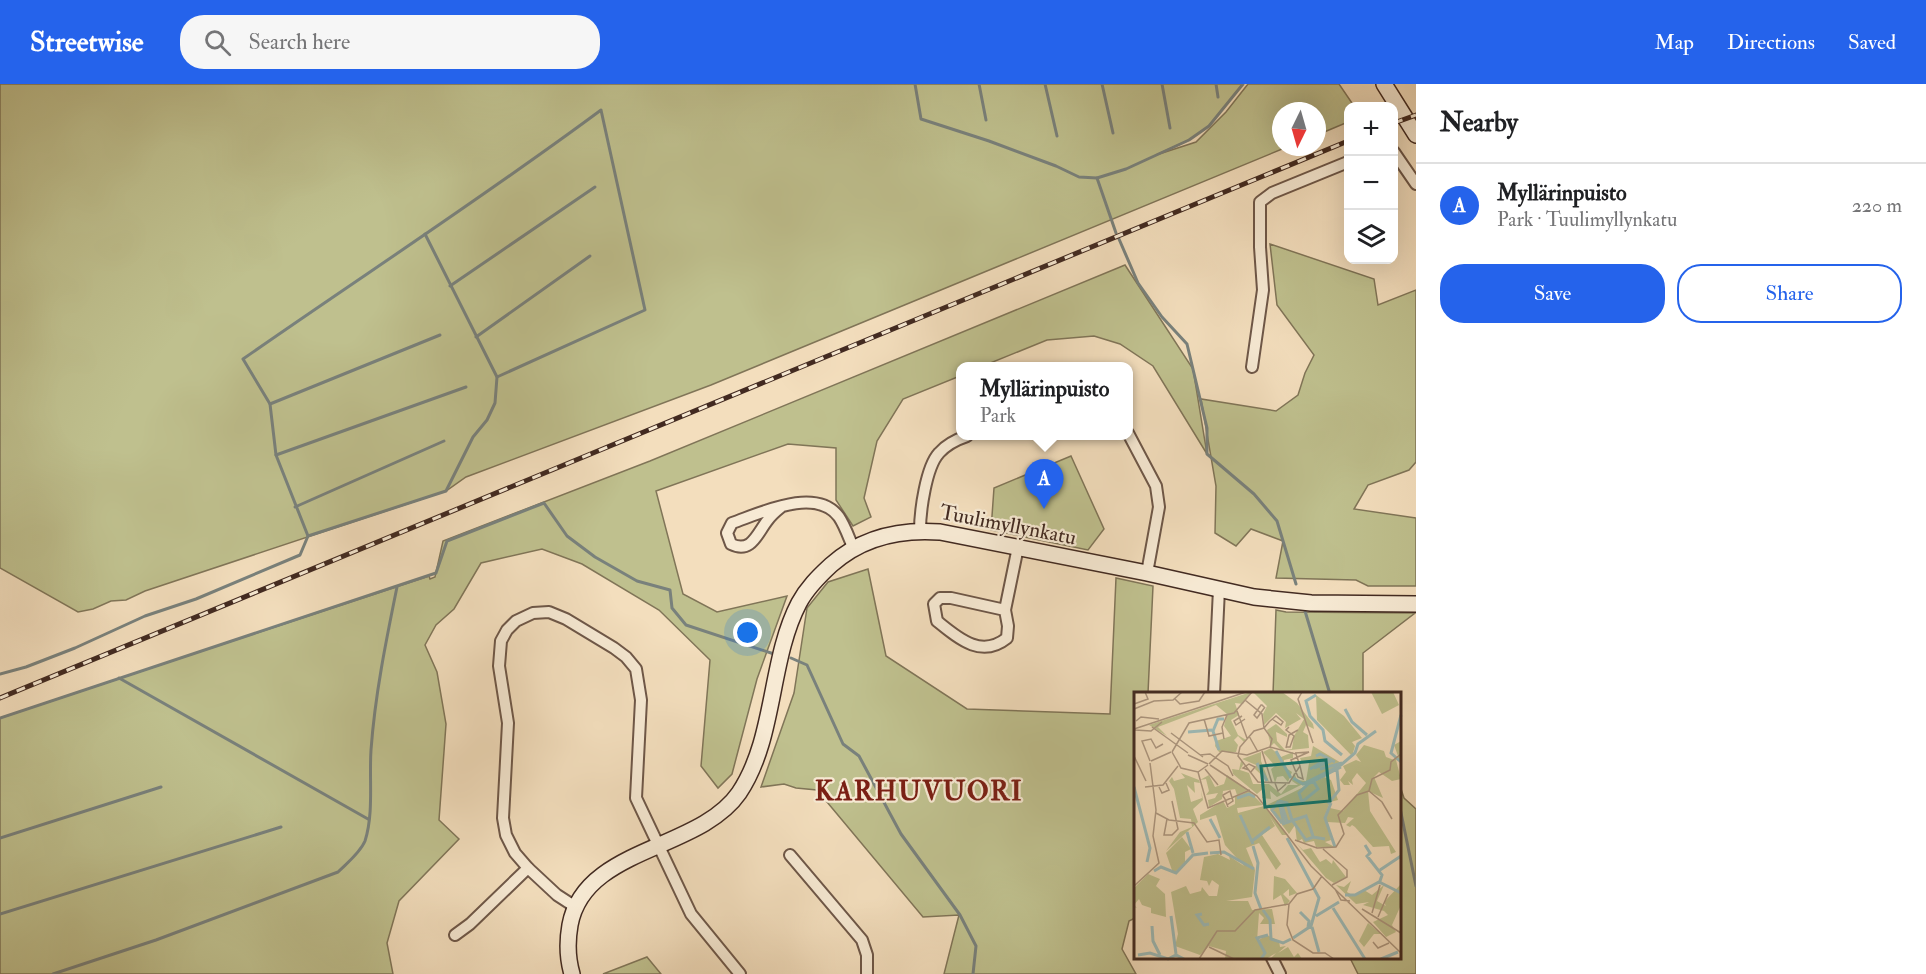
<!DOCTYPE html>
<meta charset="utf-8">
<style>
:root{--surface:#fff;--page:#f6f6f6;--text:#202124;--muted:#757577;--line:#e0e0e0;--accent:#2563eb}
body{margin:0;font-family:"IM FELL Double Pica",serif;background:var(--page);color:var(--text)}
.controls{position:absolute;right:18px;top:18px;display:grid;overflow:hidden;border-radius:12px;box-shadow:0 6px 24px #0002}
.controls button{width:54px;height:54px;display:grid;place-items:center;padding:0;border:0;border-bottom:2px solid var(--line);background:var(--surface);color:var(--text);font:30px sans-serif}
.compass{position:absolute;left:1272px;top:18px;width:54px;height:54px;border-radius:50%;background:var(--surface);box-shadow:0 6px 24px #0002;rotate:185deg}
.you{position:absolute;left:748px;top:549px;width:21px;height:21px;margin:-15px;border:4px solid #fff;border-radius:50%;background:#1a73e8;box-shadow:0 0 0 9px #1a73e833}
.badge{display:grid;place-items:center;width:39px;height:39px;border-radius:50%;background:var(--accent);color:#fff;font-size:20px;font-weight:700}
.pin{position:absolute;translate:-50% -50px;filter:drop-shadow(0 2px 3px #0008)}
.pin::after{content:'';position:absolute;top:32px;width:21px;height:18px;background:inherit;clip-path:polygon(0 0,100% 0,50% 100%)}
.popup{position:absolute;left:956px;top:278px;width:177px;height:78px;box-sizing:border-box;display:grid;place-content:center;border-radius:12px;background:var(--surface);filter:drop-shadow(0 2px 4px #0005);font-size:20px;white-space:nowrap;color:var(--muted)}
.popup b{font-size:22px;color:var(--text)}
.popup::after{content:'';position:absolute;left:50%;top:100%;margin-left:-12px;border:12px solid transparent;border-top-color:var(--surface)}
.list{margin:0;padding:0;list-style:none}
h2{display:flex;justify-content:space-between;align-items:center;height:78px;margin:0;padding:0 24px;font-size:26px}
h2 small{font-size:20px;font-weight:400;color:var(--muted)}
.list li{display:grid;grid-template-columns:39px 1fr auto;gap:18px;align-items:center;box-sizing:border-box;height:84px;padding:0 24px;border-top:2px solid var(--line)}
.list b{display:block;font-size:22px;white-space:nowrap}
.list p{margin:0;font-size:20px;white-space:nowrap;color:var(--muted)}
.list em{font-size:20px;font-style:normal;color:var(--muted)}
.actions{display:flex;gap:12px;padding:18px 24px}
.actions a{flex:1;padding:14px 0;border:2px solid var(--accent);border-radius:24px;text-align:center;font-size:21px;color:var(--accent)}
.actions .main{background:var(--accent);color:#fff}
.icon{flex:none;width:33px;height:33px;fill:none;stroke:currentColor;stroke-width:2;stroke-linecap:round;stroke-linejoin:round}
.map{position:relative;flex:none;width:1416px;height:890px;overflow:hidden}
header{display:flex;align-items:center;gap:36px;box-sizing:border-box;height:84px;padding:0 30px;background:var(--accent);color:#fff}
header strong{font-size:28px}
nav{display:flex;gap:33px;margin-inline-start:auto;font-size:21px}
.search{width:420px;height:54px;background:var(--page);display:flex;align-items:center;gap:15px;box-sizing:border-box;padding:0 21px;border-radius:24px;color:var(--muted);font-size:22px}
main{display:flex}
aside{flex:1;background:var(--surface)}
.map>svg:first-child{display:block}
.green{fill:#bfc08e;stroke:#807558;stroke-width:1.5}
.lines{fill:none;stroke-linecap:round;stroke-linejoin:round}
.stream{stroke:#79817c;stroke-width:3}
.street-casing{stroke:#6e5748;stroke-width:14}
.secondary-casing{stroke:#422a21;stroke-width:18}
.street{stroke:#f7ead4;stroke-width:10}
.secondary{stroke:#f7ead4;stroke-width:15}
.rail-casing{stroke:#422a21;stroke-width:5}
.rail{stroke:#f7ead4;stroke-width:3;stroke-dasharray:9;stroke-linecap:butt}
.labels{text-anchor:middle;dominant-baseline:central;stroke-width:4.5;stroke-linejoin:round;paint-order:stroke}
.street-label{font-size:21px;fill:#422a21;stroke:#f7ead4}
.district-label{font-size:27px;font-weight:bold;letter-spacing:1.5px;fill:#7a1f14;stroke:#f7ead4}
.inset-river{fill:none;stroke:#9dbbb8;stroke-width:3}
.inset-road{fill:none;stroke:#ac967f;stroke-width:1.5}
.view{fill:#0f766e;fill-opacity:0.15;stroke:#0f766e;stroke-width:3}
.inset-edge{fill:none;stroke:#422a21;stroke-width:3}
</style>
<header>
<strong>Streetwise</strong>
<div class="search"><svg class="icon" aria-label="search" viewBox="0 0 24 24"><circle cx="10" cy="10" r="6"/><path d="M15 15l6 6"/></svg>Search here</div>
<nav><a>Map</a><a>Directions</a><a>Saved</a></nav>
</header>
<main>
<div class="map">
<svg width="1416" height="890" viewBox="0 0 1416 890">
<rect width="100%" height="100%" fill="#f3debd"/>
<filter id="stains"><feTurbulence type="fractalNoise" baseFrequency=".00333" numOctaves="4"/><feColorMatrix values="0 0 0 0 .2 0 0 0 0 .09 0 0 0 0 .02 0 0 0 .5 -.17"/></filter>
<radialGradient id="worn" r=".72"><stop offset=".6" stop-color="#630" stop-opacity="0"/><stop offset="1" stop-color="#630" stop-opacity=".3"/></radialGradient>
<g class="green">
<path d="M0,0H1243L1209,42L1189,56L1156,71L1196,58L1226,28L1248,0H1339L1354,22H1348V38L1317,51V27H1281V63H1287L711,301L466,393L446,407L145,507L126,516L111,517L93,525L78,528L0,484Z"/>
<path d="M1270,160L1374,195L1378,221L1416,206V378L1409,386L1368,401L1354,425L1416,434V502H1368L1356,496L1276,494L1283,457L1251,445L1236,462L1215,449L1216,402L1201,315L1276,327L1298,311L1305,289L1314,271L1277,221Z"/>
<path d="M1125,181L1193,285L1207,370L1153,282L1120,260L1094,252L1047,256L983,282H960V292L903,315L877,357L864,414L871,433L853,442L836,416V364L788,360L656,407L683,510L717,528L787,512L757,595L732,690L718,704L701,682L710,576L659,526L582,480L542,465L481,479L454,525L436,541L425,561L437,588L446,640L439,736L459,755L399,817L387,859L393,890H0V634L429,492L430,495L435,493L443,457L650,377Z"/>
<path d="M1071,372L1104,445L1088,466L991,446L994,404Z"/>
<path d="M868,485L886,572L967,625L1110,630L1116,494L1153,502L1148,609L1136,610L1135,834L1129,837L1122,865L1136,890H944L959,831L923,833L817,706L796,704L784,700L761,703L794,609L807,524L828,498Z"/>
<path d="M1276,526L1286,528L1415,529L1363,569V609L1273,610Z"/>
<path d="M1400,702L1404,714L1416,725V890H1358L1350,874H1400Z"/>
<path d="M647,873L661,890H603Z"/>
</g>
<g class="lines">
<g class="stream">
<path d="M915,0L921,35L989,57L1056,82L1079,93L1097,94L1126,85L1189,56L1209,42L1243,0"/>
<path d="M979,0L986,36"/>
<path d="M1045,0L1057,52"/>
<path d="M1102,0L1113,49"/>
<path d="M1162,0L1170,44"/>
<path d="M1216,0L1218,13"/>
<path d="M1097,94L1116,149"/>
<path d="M1119,155L1138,199L1162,233L1187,260L1207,344V370L1254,410L1277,437L1296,500"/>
<path d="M450,202L595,103"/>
<path d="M476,253L590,172"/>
<path d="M270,320L440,251"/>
<path d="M276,371L466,303"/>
<path d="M295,423L444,357"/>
<path d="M308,452L446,407L473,353L487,336L495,319L497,293L425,150"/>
<path d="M1305,527L1330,610"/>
<path d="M791,574L807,581L843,660L859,672L901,750L960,831L976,862L973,890"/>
<path d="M0,590L26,583L75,564L145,532L196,515L300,471L308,452L276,371L270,320L243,275C362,192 484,113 601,26L645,226L497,293"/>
<path d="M119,594L368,735"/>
<path d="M0,634L436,489L447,457L544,419L567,452L595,473L637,497L670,506L672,524L686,541L774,570"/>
<path d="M1400,724L1416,802"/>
<path d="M0,754L161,703"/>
<path d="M0,830L281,743"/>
<path d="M53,890L156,856L338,788C347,779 360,769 365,757C374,729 369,695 371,666C375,611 386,557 397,503"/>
</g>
<g class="street-casing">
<g id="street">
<path d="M1394,68L1416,100"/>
<path d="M1252,283L1263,206L1260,163V118L1272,109L1348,78"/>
<path d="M1128,349L1156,402L1159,423L1147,489"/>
<path d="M781,423C776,427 771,431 767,437C757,450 751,470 731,460L727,449L732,439C761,429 816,402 839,433C845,442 849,454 853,463"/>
<path d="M920,447C920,427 926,383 939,369C946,361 958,355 967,352"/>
<path d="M1005,526L1008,542L1007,554C981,575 958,554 937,537L934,520L940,514H951L1005,526L1018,463"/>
<path d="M1214,610L1219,505"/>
<path d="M790,771L862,856L867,871V890"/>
<path d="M574,822L557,811L528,784L515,769L506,751L503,734L508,639L499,582L501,557L507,546L516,537L533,529L549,528L566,535L614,564L626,573L636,585L641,616L636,714L691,830L740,890"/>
<path d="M455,851L470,840L528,784"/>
<path d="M1272,874L1280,890"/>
</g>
</g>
<g class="secondary-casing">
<g id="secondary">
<path d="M1384,0L1416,51"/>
<path d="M572,890C567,873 567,858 570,841C584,763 699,767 739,709C776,654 769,576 799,519C807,504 818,493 831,481C861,454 900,445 940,448L1147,489L1254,513L1311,519L1416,520"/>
</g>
</g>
<use href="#street" class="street"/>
<use href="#secondary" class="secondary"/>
<g class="rail-casing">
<g id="rail">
<path d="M1394,39L1416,31"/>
<path d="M0,614L1348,57"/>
</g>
</g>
<use href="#rail" class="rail"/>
</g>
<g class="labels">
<g class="street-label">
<text transform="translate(1008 441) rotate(11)">Tuulimyllynkatu</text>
</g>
<g class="district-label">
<text x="919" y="707">KARHUVUORI</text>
</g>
</g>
<g transform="translate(1134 608)">
<rect width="267" height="267" fill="#f3debd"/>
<path d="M117,0L109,12L101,11L105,23L97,28L104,43L112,48L110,50L104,44L100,48L104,53L102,60H85L81,54L82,49L97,44L90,34L93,22L82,13L24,35L33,44L15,33ZM119,0H148L163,11L179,32L180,37L172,33L169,40L174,43L175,56L148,59L140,51L137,54L133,38L142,32L153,42V45L142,40L143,49L151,58L158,57L160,44L170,27L162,21L167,27L151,36L152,30L142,21L130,33L129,22L133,14ZM237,0H259L265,13L248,22ZM182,3L210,24L228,46L218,50L221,54L218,64L183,28ZM267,49V69L262,68L267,87L258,89L245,80L240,85L249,106L234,99L236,119L262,160L257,162L255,154L239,155L221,135L218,133L216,135L212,133L220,126L214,125L211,131L193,130L197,148L191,150L201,155H182L180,149L170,151L168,147L163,150L161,133L155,142L133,113L190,85L197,88L204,108L196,110L190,126L196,116L209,119L232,91L223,81L218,88L219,93L214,89L216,93H210L206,88L212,80L209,74L222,68L227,70L222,63L230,53L250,59L252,65L260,68L264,64L260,53ZM179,54L209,72L143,105L136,99L137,107L128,106L131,95L123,102L99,82L98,77L105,78L107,69L110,71L106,78L115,81L119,92H135L147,102L154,93H164L158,89L160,80L163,88L172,89L175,71H168L166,66L177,64ZM137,56L147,65L159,60V66L150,68L149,74L158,80L154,90L149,84L143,85L141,91L137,77L141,74L129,60ZM127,60V69L135,90L121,77L122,73L108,67ZM47,81L65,88L66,91L60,90L61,101L53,93L57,110L68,106L67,98L69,108L59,117L64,130L32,159L46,140L58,135L57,127L46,126L40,97L35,89L38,85L40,89L51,86ZM75,83L81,95L90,92L93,83L114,98L103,103L101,97L89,99L88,107L75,115L74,108L81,106L84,101L72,103L75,99L72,87L66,88ZM115,99L129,113L103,116L104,121L130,114L154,143H148L136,125L141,134L128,143L147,172L142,178L125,151L112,156L121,178L118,205L92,209H114L118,218L138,217L141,232H126L130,226L125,221L123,249L133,243L145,249L146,255L152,254L144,261L154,255L160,265L164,261L168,267H136L142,261L132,267H91L92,259L75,254L66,263L41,254L44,242L37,200L52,194L56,202L67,199L68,195L75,204H83L85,193L78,188L75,194L73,189L66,188L70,165L84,162L96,168L95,164L110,174L91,153L82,123L66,128V123L89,109L93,116L101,112V105ZM48,145L57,157L51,160V173L39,181L32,161ZM163,152L169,158L177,156L186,170L192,167L198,172L199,168L212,185L200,191L192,186ZM14,182L26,187L22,194L31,202L32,225L17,221V216L8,213L5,207L0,213L3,216L0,215V196ZM140,184L151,187L163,201L155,204V197L149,202L156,209L151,214L147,203L139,208ZM217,189L213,200L220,204L230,198L238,203L250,193L243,209L252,214L250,210L267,192V213L258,233L262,240L252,245L239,230L254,223L250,219L229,213L235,210L222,212L202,193L210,195ZM234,231L247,242H240L230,255L225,249Z" fill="#bfc08e"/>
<path class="inset-river" d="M182,3L172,9L176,24L189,38L191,49L208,63M211,17L218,30L233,43M267,23L257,61L267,70M54,40L78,38M85,58L79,39L84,27H90M142,59L157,86M182,64L186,62L201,70M123,71L133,89M180,76L197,69M176,77L193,67M186,77L208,71M159,86L169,92L207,73L221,61L224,52L242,39M180,90L184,97L168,110L165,101L174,92L207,75M0,95L16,156L13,170M103,106L115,102L121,105M145,109L153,111L158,128L172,148L179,145L191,147M145,109L138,118L148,131M145,111L150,131M147,111L153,129M197,111L191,126L201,155M194,112L205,98L203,78M106,123L119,152M76,127L86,146M148,132L172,124L179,144M53,140L59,161M153,146L185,206L177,234L159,246M118,149L136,135M231,153L236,161L233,164L248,183L246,189M119,154L124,171L121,201L127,217M76,161L90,160L120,177M246,178L267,164M20,179L27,175L42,181L59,163L74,161M211,203H221L245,190L267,201M199,216L231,267M129,218L136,228L137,247L149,251L157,247M166,220L175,229L174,235M68,222L63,223L70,233L75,232M37,224L42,262M182,224L205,210M18,234L19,249L26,263M178,235L185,260M4,263L16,261L34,267L42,263L50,267M127,267L131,261L123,246L134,243M247,267L264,260"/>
<path class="inset-road" d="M168,0L164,7L179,51M41,7L46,12L65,9L71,0M0,12L14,7L11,0M131,15L123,26L120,23L127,13H128L131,16M0,17L20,9L39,8L48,0M103,19L113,46M108,24L100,29L102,33L111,27M70,27L75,44L89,41M2,29L7,25L25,27M18,35L54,61M0,37L112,0M1,38L17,39L28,30M37,41L69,65M115,44L124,60M90,47L88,35L93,23M136,55L162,62L166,74L155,91L124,90L104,64L106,55L120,39L130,36L135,30L136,29L142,24L149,30L147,33L138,27M152,55H156L160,44L152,38L155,35M152,56L155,43L164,38M128,59L138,91M38,60L47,76L64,80L74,73M38,60L55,31L100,21L118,0M161,61L175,60L157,68L164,85L169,87L166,74M54,63L74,72M66,63L76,62L94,74L99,84M0,64L12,89M16,69L8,49L17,47L22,56L29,52M17,69L37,60M75,72L88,59L113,63L136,55L138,47L130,36L128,22L111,8M76,73L123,104L177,174L267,261M71,77L84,93M115,78L109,76L115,72L121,75L116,81M64,80L74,116L116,98M141,91L144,99L152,92M11,95L29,93L44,74M25,95L28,101L35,98L32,91M235,99L238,87L256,78L257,70L267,62M235,99L248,110L258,127M93,113L99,109L96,99L89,103V104L91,107L94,115M22,121L35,128L60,131L73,150L85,148L87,163M33,127L30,143H38L44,137L38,109M161,148L183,156L202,155L210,142L204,123L223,103L235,99M189,157L213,178V185L198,193M188,184L179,197L163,202L155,212L153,233L159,248L179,261H191L200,267M0,194L25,171L19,144L22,118L16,71M201,197L207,208L216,209M228,217L267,241M238,221L246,193M244,225L254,202M239,250L244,256L255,251M75,255L100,267M65,267L83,239H101L121,218L155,212"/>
<path class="view" d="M192,68L196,109L131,115L127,74Z"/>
<rect width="267" height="267" class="inset-edge"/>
</g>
<rect width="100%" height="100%" filter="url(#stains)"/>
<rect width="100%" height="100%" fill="url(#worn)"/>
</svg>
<div class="controls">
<button>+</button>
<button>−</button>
<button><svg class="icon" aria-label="layers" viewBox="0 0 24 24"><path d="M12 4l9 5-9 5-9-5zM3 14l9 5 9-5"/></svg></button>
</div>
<svg class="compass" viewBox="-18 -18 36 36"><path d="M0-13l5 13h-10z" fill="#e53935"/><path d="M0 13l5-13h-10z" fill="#757577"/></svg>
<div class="you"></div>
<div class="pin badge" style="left:1044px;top:425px">A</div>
<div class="popup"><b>Myllärinpuisto</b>Park</div>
</div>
<aside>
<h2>Nearby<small></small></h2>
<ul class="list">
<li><span class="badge">A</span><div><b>Myllärinpuisto</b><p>Park · Tuulimyllynkatu</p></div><em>220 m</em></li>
</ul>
<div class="actions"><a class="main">Save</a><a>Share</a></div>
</aside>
</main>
